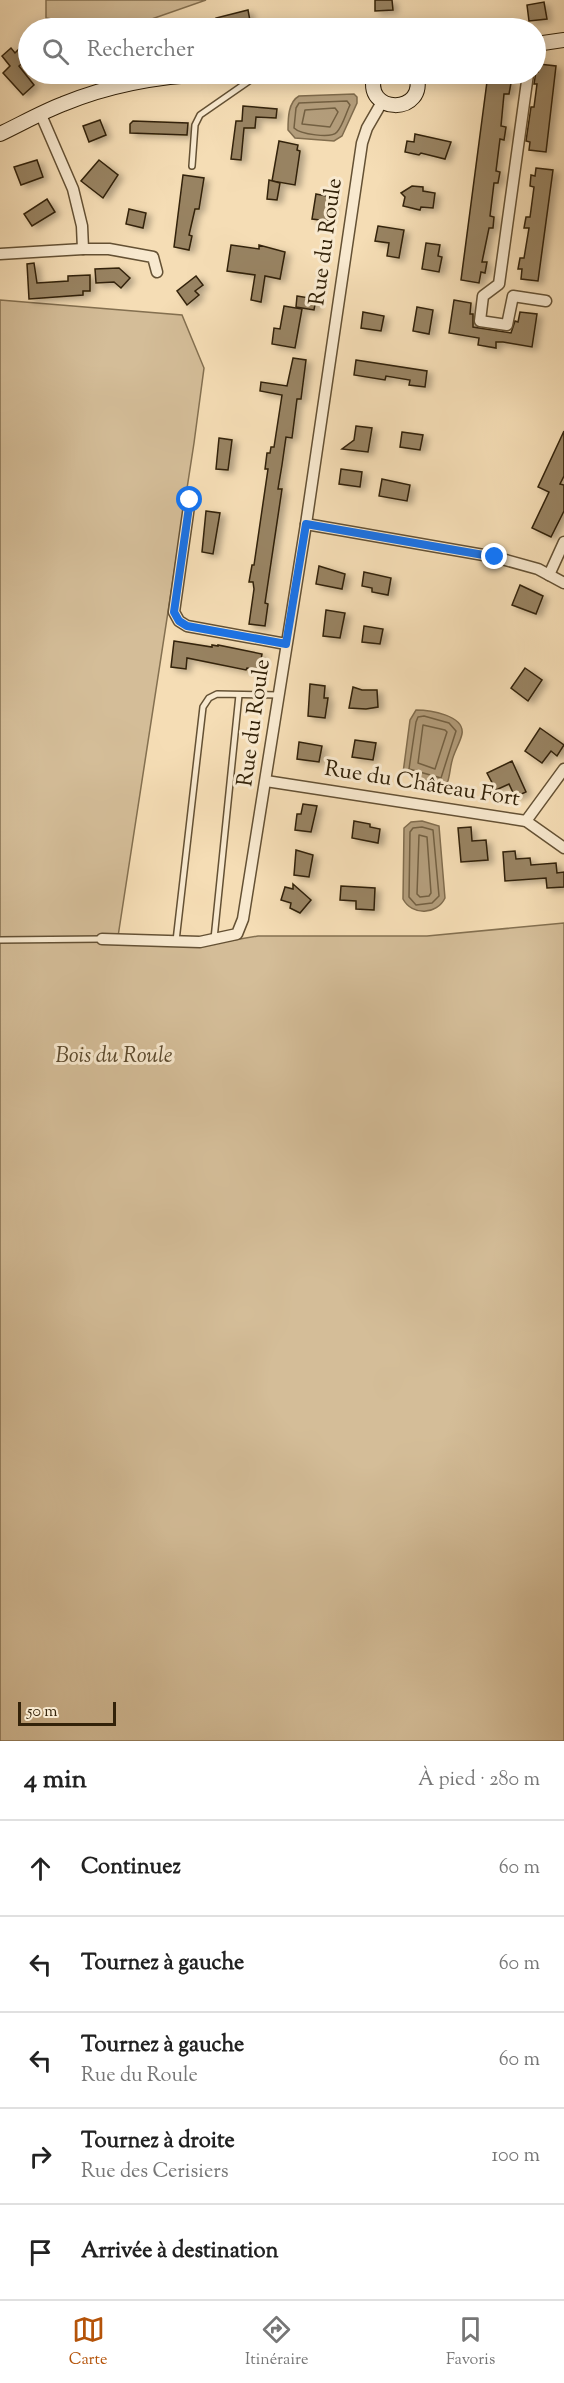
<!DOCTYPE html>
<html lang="fr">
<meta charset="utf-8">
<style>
:root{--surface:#fff;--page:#f6f6f6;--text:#222;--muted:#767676;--line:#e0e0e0;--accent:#b45309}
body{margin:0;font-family:"Sorts Mill Goudy",serif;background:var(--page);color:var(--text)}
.scale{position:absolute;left:18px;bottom:15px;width:98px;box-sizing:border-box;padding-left:6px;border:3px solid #332209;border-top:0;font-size:16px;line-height:21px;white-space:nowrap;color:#332209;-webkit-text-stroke:4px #f8e9cf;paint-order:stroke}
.stop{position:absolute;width:18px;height:18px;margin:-14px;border:4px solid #1a73e8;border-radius:50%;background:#fff}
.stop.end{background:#1a73e8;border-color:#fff;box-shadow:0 2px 6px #0008}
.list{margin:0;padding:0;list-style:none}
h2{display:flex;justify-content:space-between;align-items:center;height:78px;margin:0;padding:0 24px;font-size:26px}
h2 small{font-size:20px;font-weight:400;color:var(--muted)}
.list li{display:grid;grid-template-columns:39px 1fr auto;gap:18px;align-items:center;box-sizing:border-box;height:96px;padding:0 24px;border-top:2px solid var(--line)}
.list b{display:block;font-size:22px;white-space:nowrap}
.list p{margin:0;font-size:20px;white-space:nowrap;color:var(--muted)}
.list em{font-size:20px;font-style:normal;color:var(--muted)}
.icon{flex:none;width:33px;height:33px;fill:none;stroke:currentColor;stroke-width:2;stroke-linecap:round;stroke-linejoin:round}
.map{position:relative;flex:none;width:564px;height:1741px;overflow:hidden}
.search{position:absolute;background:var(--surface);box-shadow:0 3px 15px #0003;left:18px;right:18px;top:18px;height:66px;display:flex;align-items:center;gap:15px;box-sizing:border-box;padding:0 21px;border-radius:33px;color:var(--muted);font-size:22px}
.sheet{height:558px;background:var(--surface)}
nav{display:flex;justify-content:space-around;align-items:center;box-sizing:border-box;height:84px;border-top:2px solid var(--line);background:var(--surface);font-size:16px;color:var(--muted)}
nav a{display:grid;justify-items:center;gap:3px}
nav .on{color:var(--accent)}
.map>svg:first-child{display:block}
.green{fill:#d4bd98;stroke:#847050;stroke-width:1.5}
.water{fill:#b39d7b;stroke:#806c4d;stroke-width:1.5}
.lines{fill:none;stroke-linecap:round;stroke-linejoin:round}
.shore{stroke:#736042;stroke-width:1.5}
.building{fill:#988362;stroke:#332209;stroke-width:1.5;filter:url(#shadow)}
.lane-casing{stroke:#645134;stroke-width:8}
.street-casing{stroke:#645134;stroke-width:13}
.secondary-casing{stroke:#332209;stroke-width:16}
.lane{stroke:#f8e9cf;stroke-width:5}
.street{stroke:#f8e9cf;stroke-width:10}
.secondary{stroke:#f8e9cf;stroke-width:14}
.route{stroke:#1a73e8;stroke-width:8}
.labels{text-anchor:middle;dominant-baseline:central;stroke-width:6;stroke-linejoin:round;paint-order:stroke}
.street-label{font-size:22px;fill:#332209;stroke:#f8e9cf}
.park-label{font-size:22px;font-style:italic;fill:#5b492d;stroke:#f8e9cf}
</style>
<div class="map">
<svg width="564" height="1741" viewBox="0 0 564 1741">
<defs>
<filter id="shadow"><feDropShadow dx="5" dy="3" stdDeviation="3" flood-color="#0004"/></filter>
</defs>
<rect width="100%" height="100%" fill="#f5ddb5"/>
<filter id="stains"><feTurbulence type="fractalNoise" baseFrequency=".00333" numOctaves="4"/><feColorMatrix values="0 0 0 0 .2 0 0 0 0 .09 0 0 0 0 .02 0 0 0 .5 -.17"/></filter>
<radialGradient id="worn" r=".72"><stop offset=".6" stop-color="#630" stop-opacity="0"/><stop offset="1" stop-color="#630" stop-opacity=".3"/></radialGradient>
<g class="green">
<path d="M46,0H206L126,28H99L46,18Z"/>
<path d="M0,300L182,315L204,368L194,443L117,943L193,947L258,936H427L564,923V1741H0Z"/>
</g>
<g class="water">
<path d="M354,94L357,97V103L342,136L334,141L295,138L288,130C288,119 288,102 299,96Z"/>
<path d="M416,710C429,710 465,715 462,734C460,743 454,752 452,761C450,768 450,776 447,784L442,785L403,773L410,720Z"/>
<path d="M422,821L439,826L445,898C437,915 412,916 403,899L404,828L411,822Z"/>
</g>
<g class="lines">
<g class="shore">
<path d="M347,101L350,105C346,113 343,125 337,132C331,139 300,134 294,128L296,108L299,103Z"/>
<path d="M335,108L338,112L330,127L302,124L305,110Z"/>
<path d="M424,716L449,723L456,731L441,778L409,769L416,722L418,717Z"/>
<path d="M423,725L445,730L447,732L435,769L418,763Z"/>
<path d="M422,827L433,830L439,896L432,903L416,905L409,897L410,832L413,828Z"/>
<path d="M419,835L427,837L431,893L429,896L420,897L417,894Z"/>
</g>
</g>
<g class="building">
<path d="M375,0H392L393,10L375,11Z"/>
<path d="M544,2L547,19L529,21L527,5Z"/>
<path d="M248,10L251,26L218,28L216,18Z"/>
<path d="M21,47L28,58L19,66L34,85L23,95L3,73L10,66L2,56L11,48L15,53Z"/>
<path d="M539,64L556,66L546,152L529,150L530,142L526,141L531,107H534L537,84H534L536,72H538Z"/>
<path d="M488,74H507L506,82L511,83L509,94H504L501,126L506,127L504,140L500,139L496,171L500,172L498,183H494L490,216L494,217L493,228H489L482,262H487L485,273L481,272L479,283L461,280Z"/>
<path d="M243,106L277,109L276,118L256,117L255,128H244L241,160L231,159L236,121H242Z"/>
<path d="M100,120L106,135L89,142L83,126Z"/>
<path d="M133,121L188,123L187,135L130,133V124Z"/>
<path d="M415,134L451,142L445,159L421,153L419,155L405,152L407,141L414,142Z"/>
<path d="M279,141L298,145L297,150L300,151L295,185L272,181Z"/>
<path d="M37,160L43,177L21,185L14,167Z"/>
<path d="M99,160L118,175L103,198L81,181Z"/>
<path d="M536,168L553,170L538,281L521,279L522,269H518L520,258H524L529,228H524L526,217H530L534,187L530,186L531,175L535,176Z"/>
<path d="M183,175L204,178L199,209H195L189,235L192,236L189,250L174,247Z"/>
<path d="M269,180L280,183L277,200L267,199Z"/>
<path d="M412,186L423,187V191L435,193L433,208L421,207L420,210L403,206L405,197L401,193Z"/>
<path d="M316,194L332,197L328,221L312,219Z"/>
<path d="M47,199L55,212L32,226L24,214Z"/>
<path d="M129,209L146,213L143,228L126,224Z"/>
<path d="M378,226L404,230L399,258L387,256L389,243L375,241Z"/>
<path d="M426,243L440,245L438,256L442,257L439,272L422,269Z"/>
<path d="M231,245L259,249V245L285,252L280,279L265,276L261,302L251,300L255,275L227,271Z"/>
<path d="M34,263L37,283L68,281V276L90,275V291H83V295L29,299L27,264Z"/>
<path d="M119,268L130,278L121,288L114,282L96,283L95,269Z"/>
<path d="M196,276L203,285L195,291L199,295L187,305L177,291Z"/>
<path d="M297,296L316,299L314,310L296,307Z"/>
<path d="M454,300L471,303L470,314H473V327L479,328L511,333L515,321L518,322L520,312L537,314L532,347L503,342H496V348L478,345L479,338L449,333Z"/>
<path d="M284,306L302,309L295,348L272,344L274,328L280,329Z"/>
<path d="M417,307L433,310L429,334L413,331Z"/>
<path d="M363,312L384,316L381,331L361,328Z"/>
<path d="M293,358L306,360L301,399H297L292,438L286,437L282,465L278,489H282L265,603L268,604L265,626L249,624L254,589L253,582H249L252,565H254L268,469H265L267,453H270L271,447H274L282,395L260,391L261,382L287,386Z"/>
<path d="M356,360L427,371L425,387L409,385L410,380L386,376L385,380L354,375Z"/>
<path d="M356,426L372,428L368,452L342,449L354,440Z"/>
<path d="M564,431V476L560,484L564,485V511L551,537L532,528L549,492L538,487Z"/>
<path d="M402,432L423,435L420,450L400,447Z"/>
<path d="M219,438L232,440L228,470L216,469Z"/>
<path d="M341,469L362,472L360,487L339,484Z"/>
<path d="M382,479L410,485L407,501L379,496Z"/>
<path d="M206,511L220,513L213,554L202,552Z"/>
<path d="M319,566L345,574L342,589L316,584Z"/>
<path d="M364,572L391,578L388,595L372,592V588L362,586Z"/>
<path d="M520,585L543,596L536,614L512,605Z"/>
<path d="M326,610L345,613L340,638L323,636Z"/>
<path d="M364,626L383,629L380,644L362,642Z"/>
<path d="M174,641L212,647V645L218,646V645L262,654L259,670L247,668L246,670L187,658L186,669L171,667Z"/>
<path d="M525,668L542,680L528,701L511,688Z"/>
<path d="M310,684L325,686L324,698H328L325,718L308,716Z"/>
<path d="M353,687L362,690H377L378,707L366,709L349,708Z"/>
<path d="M540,728L564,745L557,756L551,751L542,763L525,751Z"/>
<path d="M355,740L376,743L373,760L352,757Z"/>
<path d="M299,742L322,746L319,762L297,759Z"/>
<path d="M512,761L526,792L515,797L509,784L496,790L487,773Z"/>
<path d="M303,804L317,806L311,832L295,830L297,814H301Z"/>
<path d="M354,821L370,824V827L380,829L378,843L352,838Z"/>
<path d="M471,827L472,841L486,840L488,860L461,862L458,828Z"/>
<path d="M296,850L313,855L309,877L294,875Z"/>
<path d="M515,851L516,859L530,858L531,865L556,863L557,873L564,872V887L547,888L546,878L505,881L503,852Z"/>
<path d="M293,884L311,900L300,913L290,908L291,903L281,900L285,887L293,889Z"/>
<path d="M341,886L375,888L374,910L356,909V901L340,900Z"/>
</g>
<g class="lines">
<g class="lane-casing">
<g id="lane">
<path d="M192,166L195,125L200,115L259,74"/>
<path d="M214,939L239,695"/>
<path d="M0,940L102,939"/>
<path d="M176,941L203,707L209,698L217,694L278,695"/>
</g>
</g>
<g class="street-casing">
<g id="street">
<path d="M528,74L499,284L483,296L480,321L507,325L513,296L546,301"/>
<path d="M41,115L73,189L82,226L83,249H109L153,257L157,272"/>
<path d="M0,254L83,249"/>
<path d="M190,499L174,612L179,621L187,626L286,644"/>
<path d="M306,524L495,557L538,569L564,583"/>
<path d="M549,575L564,542"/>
<path d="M266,781L526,821L564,848"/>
<path d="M526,821L564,769"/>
<path d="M102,939L200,942L237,934L243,919L306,524L362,143L367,128L382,102"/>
</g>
</g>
<g class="secondary-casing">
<g id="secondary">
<path d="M536,44L564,40"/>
<path d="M375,74C361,115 429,116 416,74"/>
<path d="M0,134C21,124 42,112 63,104C109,85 160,76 209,74"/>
</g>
</g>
<use href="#lane" class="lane"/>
<use href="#street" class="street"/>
<use href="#secondary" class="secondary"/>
</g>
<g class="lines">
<path class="route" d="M190,500L174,612L179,621L187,626L286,644L306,524L495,557"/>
</g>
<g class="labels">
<g class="street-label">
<text transform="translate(327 242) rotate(-82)">Rue du Roule</text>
<text transform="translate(255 723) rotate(-82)">Rue du Roule</text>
<text transform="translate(422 785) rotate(9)">Rue du Château Fort</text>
</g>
<g class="park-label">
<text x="114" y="1057">Bois du Roule</text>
</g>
</g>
<rect width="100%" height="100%" filter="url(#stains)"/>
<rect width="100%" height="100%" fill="url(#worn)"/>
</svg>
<div class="scale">50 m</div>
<div class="stop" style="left:190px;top:500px"></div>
<div class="stop end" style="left:495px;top:557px"></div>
<div class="search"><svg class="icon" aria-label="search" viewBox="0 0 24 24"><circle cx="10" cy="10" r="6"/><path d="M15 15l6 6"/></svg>Rechercher</div>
</div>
<section class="sheet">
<h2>4 min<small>À pied · 280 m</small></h2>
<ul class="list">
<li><svg class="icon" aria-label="ahead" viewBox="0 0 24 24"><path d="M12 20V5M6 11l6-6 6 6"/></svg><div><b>Continuez</b></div><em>60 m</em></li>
<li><svg class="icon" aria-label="left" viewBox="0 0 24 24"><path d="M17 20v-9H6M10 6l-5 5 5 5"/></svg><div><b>Tournez à gauche</b></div><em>60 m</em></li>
<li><svg class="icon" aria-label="left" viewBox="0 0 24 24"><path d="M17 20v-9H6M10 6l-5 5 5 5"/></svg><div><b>Tournez à gauche</b><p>Rue du Roule</p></div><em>60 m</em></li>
<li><svg class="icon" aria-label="right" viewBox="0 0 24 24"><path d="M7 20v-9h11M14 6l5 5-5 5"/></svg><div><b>Tournez à droite</b><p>Rue des Cerisiers</p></div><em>100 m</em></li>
<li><svg class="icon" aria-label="arrive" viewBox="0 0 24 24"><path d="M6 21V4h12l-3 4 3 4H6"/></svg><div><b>Arrivée à destination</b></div></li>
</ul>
</section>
<nav>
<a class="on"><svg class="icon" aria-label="map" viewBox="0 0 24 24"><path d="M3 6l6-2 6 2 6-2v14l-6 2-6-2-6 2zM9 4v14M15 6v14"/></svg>Carte</a>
<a><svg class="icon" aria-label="directions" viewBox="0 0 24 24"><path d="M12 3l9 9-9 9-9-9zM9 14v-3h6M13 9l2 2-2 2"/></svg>Itinéraire</a>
<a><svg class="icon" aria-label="saved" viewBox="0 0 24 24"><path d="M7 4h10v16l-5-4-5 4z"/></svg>Favoris</a>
</nav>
